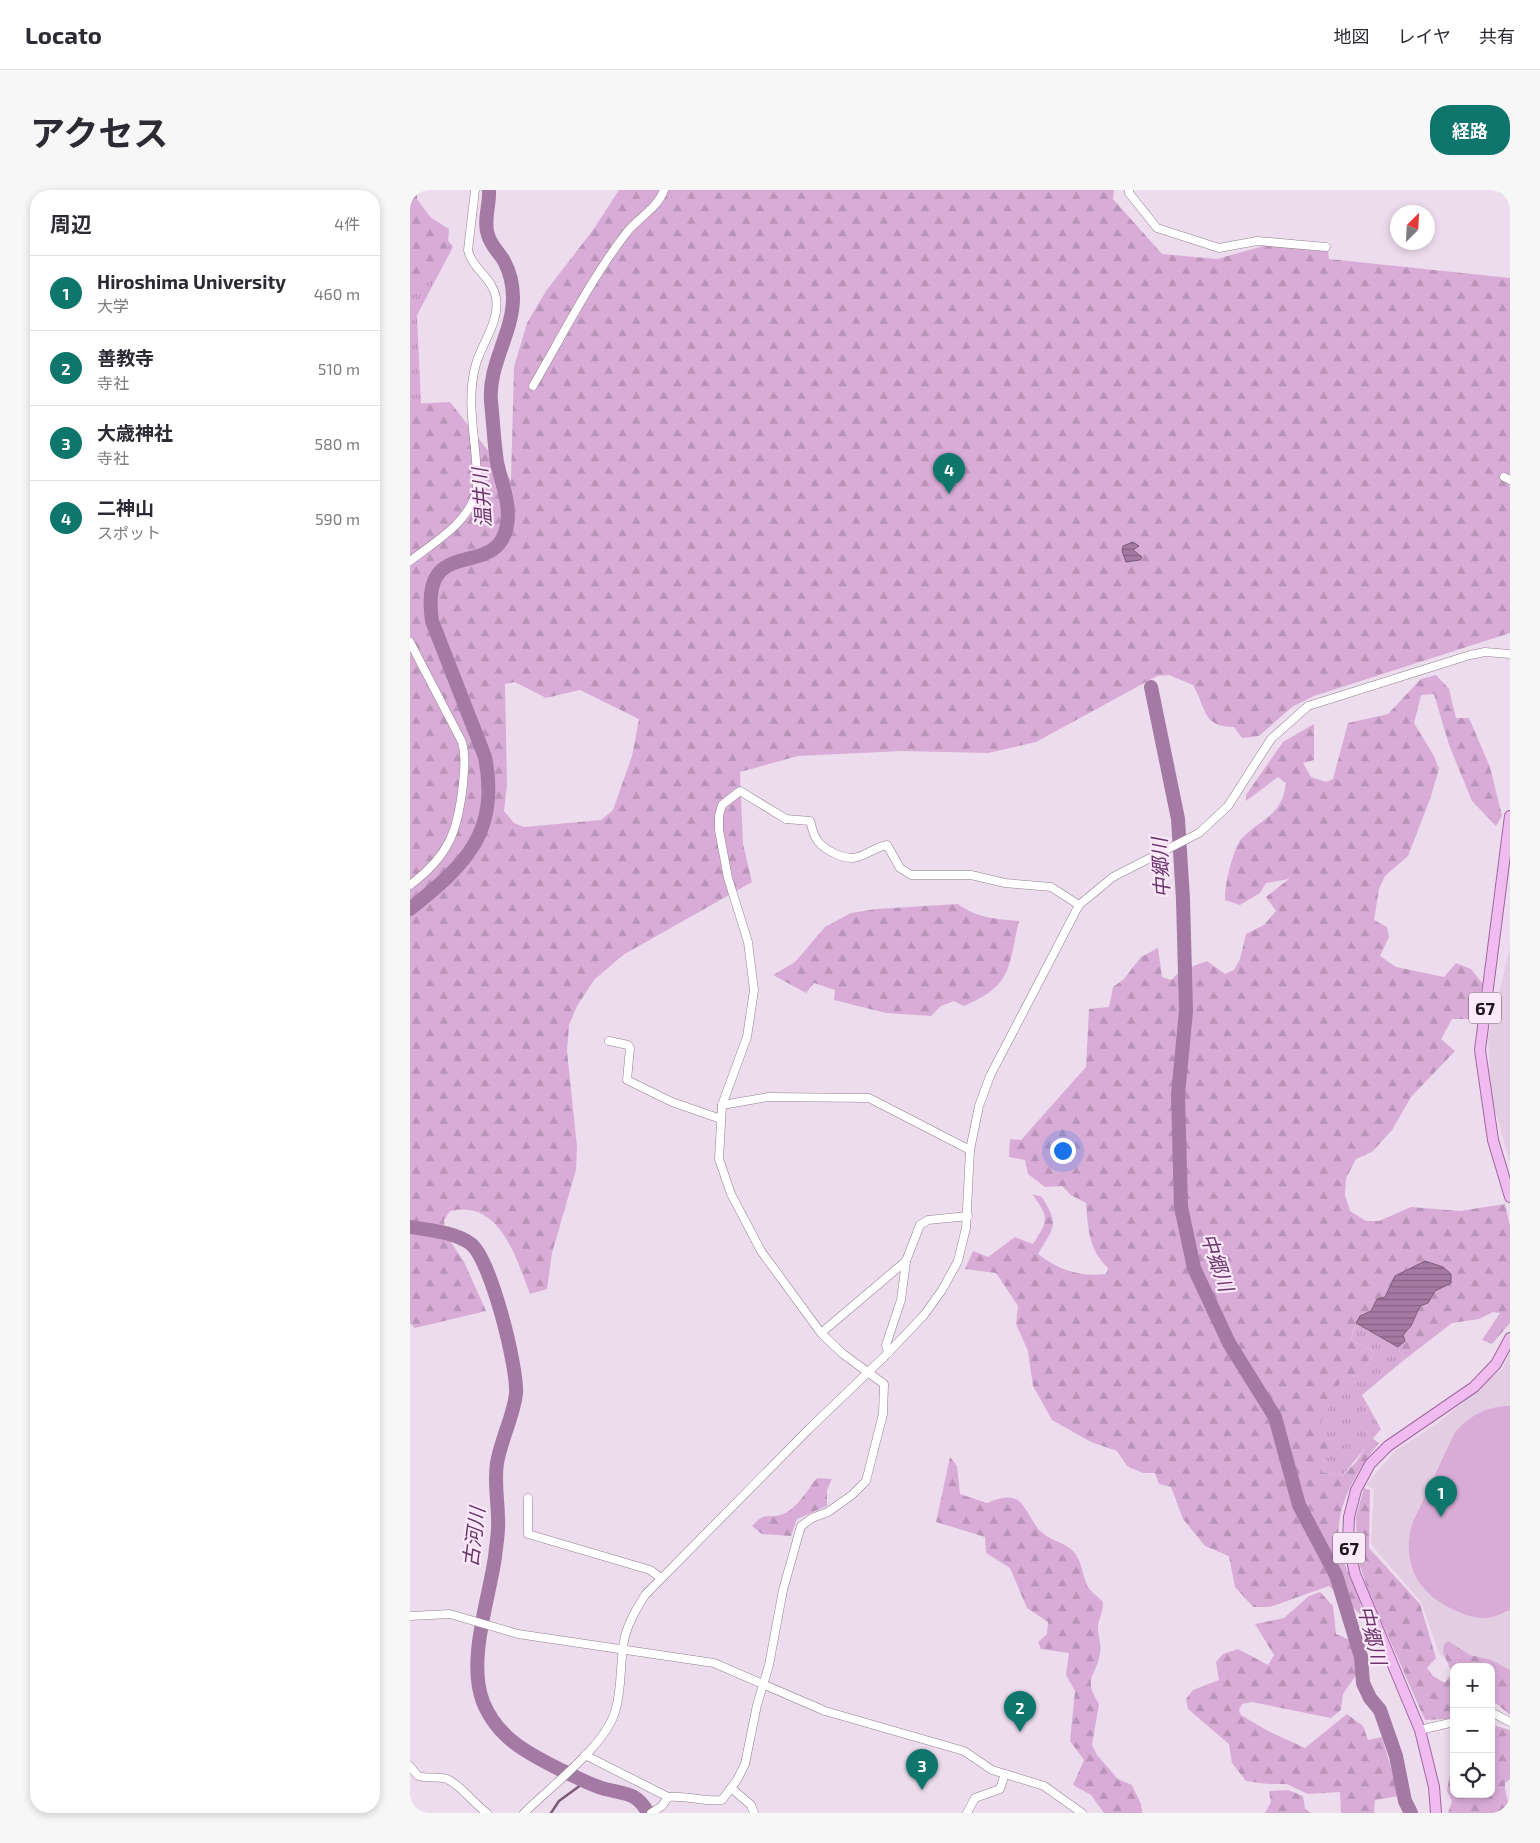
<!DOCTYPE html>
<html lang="ja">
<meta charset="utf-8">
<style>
:root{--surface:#fff;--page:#f7f7f7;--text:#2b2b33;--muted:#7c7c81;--line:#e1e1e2;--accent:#0f766e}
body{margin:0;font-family:"Exo 2","Noto Sans JP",sans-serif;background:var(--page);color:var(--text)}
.controls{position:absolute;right:15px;bottom:15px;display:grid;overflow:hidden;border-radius:10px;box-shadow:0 2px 8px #0003}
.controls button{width:45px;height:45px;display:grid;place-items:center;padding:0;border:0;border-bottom:1px solid var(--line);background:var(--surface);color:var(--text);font:25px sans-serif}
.compass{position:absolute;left:980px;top:15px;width:45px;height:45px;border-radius:50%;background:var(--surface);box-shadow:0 2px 8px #0003;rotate:24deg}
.you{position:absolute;left:652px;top:960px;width:18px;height:18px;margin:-12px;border:4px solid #fff;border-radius:50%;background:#1a73e8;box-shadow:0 0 0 8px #1a73e833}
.badge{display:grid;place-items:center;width:32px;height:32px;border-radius:50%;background:var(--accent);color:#fff;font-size:16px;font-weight:700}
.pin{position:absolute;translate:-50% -41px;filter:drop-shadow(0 1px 2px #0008)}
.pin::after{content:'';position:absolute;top:26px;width:18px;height:15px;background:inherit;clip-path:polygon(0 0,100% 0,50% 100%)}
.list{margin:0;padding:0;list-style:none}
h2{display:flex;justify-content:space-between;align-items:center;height:65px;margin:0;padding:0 20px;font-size:21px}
h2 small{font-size:16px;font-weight:400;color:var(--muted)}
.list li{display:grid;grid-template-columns:32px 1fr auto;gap:15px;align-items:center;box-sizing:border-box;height:75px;padding:0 20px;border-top:1px solid var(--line)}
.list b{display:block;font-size:19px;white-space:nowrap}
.list p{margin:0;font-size:16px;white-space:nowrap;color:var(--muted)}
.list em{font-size:16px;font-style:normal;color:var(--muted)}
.icon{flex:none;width:28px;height:28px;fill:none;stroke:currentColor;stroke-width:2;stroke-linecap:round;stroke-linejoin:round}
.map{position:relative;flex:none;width:1100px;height:1623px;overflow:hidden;border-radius:20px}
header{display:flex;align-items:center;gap:30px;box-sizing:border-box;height:70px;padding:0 25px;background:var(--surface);border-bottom:1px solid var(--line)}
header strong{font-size:24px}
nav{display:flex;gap:28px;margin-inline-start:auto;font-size:18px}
.intro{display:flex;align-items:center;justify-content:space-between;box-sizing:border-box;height:120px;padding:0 30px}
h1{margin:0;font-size:35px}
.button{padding:12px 22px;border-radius:20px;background:var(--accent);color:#fff;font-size:18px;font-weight:700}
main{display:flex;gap:30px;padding:0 30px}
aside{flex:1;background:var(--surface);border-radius:20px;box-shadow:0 2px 8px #0003}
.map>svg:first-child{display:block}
.built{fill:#e3cde2}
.grass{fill:url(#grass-tufts)}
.forest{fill:url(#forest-firs);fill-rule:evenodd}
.garden{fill:#d8acd7}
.water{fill:url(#water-rules);stroke:#7b5b7a}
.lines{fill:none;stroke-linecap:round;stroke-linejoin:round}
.stream{stroke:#7b5b7a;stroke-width:2.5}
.river{stroke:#a479a3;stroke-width:14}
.minor-casing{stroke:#90818f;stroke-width:9}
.major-casing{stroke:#9f659f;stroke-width:12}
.minor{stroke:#fff;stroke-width:8}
.major{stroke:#f0bcf0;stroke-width:10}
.labels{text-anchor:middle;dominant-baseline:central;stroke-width:4.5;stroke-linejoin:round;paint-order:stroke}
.shield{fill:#fbe9fa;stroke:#5e555e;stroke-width:1}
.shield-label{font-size:18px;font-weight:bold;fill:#1b151b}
.water-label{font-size:20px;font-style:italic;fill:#6b346c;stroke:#fbe9fa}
</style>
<header>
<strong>Locato</strong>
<nav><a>地図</a><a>レイヤ</a><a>共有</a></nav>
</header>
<div class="intro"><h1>アクセス</h1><a class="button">経路</a></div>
<main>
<aside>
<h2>周辺<small>4件</small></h2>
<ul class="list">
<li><span class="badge">1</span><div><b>Hiroshima University</b><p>大学</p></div><em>460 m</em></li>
<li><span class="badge">2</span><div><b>善教寺</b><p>寺社</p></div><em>510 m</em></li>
<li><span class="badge">3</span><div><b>大歳神社</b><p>寺社</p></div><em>580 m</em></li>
<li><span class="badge">4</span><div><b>二神山</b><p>スポット</p></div><em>590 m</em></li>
</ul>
</aside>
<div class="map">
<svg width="1100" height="1623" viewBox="0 0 1100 1623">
<defs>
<pattern id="grass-tufts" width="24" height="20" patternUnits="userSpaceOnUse" patternTransform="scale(1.25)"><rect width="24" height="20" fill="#d8acd7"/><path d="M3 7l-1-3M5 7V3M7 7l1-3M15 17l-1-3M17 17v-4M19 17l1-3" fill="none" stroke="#b993b8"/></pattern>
<pattern id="forest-firs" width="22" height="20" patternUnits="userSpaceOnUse" patternTransform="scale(1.25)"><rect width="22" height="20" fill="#d8acd7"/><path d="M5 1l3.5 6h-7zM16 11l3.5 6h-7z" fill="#b993b8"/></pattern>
<pattern id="water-rules" width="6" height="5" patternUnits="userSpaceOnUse" patternTransform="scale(1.25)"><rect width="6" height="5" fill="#a479a3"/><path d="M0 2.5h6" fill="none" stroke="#856284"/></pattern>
</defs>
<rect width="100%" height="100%" fill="#eddced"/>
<g class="built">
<path d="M1100,758V973L1081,905L1078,848Z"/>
<path d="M1100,1163V1521L1081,1511V1477H1045L1030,1465L1011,1412L961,1354L964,1299L956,1295L985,1261L1028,1233L1092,1179Z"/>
</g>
<g class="grass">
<path d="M0,0H4L3,4L43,57L7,125L13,258L0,337Z"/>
<path d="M946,1133L988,1157L994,1170L952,1205L971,1239L932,1286L912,1282L914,1267L909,1237L916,1219L930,1193L953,1182L965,1162L941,1150Z"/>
</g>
<g class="forest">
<path d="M0,0H7V19L39,39L37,68L16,80L0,106Z"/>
<path d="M209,0H704L703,9L752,64L807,69L853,56L873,55L918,60L919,69L1100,88V443L904,506L882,517L849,546L832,548L824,537C792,537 797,519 783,495L759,485L747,486L626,552L578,563L492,561L388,566L330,582L333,654L342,692L213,765L184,790L167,816L159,835L157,861L167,957L166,980L142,1063L137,1099L120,1104C106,1068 90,1009 40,1021L34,1030L35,1043L54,1072L76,1121L5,1138L0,1133V214L40,212L101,290L104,177L117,133L136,101L183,40ZM105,492L136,508L170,500L229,529L222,566L203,620L191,630L114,637L104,633L94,621L97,595L95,494Z"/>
<path d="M1026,485L1039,499L1046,528H1059L1080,577L1092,626L1086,636L1062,611L1039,555L1024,504L1011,505L1004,533L1024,566L1029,579L1020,609L998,666L975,686L969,699L964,730L977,737L979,747L970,766L986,777L1034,787L1046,773L1061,779L1073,794L1066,829H1042L1031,849L1045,861L1001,907L982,940L962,962L946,969L936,988L935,1005L940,1021L956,1031H969L1001,1017L1050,1021L1095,1014L1100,1036V1133L1082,1154L1072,1150L1090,1123L1083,1122L1069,1129L1042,1133L994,1170L988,1157L995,1151L993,1145L1001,1136L1010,1116L1018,1113L1025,1101L1041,1084L1022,1073L985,1086L975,1107L967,1109L961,1121C946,1127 945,1135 941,1150L965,1162L953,1182L930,1193L909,1237L929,1257L914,1267L912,1282L932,1286L946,1272L962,1248L969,1253C944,1283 919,1327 932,1367C939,1388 953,1401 951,1425L919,1396L860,1417H843L825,1397L819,1366L795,1356L773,1329L761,1297L749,1294L745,1283H733L717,1276L707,1261L681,1252L642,1230L623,1196L618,1161L606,1134L608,1116L586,1083L555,1079L563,1061L578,1067L605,1047L623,1054C638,1030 640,1028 622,1004L632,1007C650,1036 644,1036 628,1064C649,1080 669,1087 696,1084L698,1078C679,1060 678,1039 676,1013L661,1005L652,996L635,997L618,984L615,970L599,967L600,949L611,950L676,877L679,819L699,817L703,797L714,789L731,767L748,758L752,787L761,790L770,781L797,771L815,784L824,780L830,769L836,744L854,735L866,721L856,707L879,689L856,693L850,703L830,715L815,710C814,697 823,658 832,648C853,627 872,626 876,593L868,587L836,611V605L873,552L904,534V570L893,573L901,587L916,592L923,589L938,533L978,524L1011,489Z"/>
<path d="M548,714C567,728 586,729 609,731C598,778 603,795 554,816L544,811L531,816L521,826L476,823L424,810L425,800L404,793L396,803L363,785L385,772L415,737L441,723L466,719Z"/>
<path d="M540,1267L547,1276L550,1304L577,1313C613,1298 611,1316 629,1340C637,1349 653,1352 662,1360C672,1370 672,1383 677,1395C680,1401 688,1407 693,1412C693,1422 690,1426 688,1435C687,1444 692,1454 690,1463C686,1488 672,1487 689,1514L682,1555L687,1565L708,1589L722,1595L731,1614L732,1623H694L681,1605L663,1595L674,1570L660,1551L665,1501L656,1485L659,1463L631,1459L628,1452L637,1444L638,1432L617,1418L600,1378L576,1363L575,1347L526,1332Z"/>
<path d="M407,1288L422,1289L417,1300V1316L387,1329L381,1346L352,1344L342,1336C356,1321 355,1329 370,1325C386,1321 397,1300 407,1288Z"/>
<path d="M954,1298L960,1300L959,1358L1010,1414L1026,1468L1017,1478L1023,1486L1035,1493L1042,1483L1033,1462L1034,1455L1038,1451L1060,1465L1081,1470L1100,1480V1525L1081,1509V1477H1044V1527L1039,1529L1015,1530L959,1403L947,1367L946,1327Z"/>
<path d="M910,1402L923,1416L926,1444L951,1455L959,1466L933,1504L931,1520L921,1528L842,1512L832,1514L829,1520L831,1525L858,1541L895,1558L937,1524L953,1536L958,1550L972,1547L989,1606L965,1610L964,1623H931L930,1602L898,1604L877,1594H858L836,1591L822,1573L819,1554L778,1519L776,1509L783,1500L809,1490L806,1472L813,1464L828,1459L858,1475L864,1465L845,1434L874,1428L899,1406Z"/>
<path d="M1086,1536L1100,1540V1589L1095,1593C1094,1605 1100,1611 1100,1623H1038L1042,1611L1037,1601L1040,1584L1044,1581V1604H1081V1537Z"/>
<path d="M878,1600L893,1606L895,1619L901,1623H855L861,1612L859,1601Z"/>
</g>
<path class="garden" d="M1100,1216V1420C1094,1422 1088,1426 1082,1427C1072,1430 1058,1426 1049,1422C1009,1406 991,1376 1002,1334L1045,1242C1061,1225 1077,1216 1100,1216Z"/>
<g class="water">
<path d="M723,352L729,356L723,360L732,367L730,370L716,372L712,361L713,356Z"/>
<path d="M1015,1071L1033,1077L1041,1084V1093L1025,1101L1018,1113L1010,1116L1001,1136L993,1145L995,1151L988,1157L946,1133L950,1126L961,1121L967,1109L975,1107L985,1086Z"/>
</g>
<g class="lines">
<path class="stream" d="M141,1623L149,1611L175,1592"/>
<g class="river">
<path d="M741,497L768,629L773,709L776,821L768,905L771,1017L784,1078L819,1153L865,1227L889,1315L926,1385L951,1467L953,1493L960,1508L970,1520L986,1566L995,1611L1001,1623"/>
<path d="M0,719C55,675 90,643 75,567L22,431C9,340 87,393 97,335C101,314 91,292 87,272C84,252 83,231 81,211C78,175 103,143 103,108C103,95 100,82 94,71C89,62 81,56 78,45C73,31 80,15 79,0"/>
<path d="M0,1037C19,1040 45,1042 61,1054C81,1070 108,1178 106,1204C103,1228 91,1249 87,1273C84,1292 88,1311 88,1329C89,1342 86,1355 85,1367C79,1409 57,1471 73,1512C88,1549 119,1564 153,1581C167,1587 180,1595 195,1599C215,1604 227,1602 238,1623"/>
</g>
<g class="minor-casing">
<g id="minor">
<path d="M719,0V3L747,38L809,58L847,51L916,57"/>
<path d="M123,196C152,146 182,87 217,42C229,27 247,19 254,0"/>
<path d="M1094,287L1100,290"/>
<path d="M0,371C26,351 57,334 67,301C69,259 54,215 66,174C72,153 90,131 86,108C83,88 62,79 58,60L65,0"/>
<path d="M0,452L52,552C56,567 54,579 53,594C48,641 39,666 0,695"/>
<path d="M199,851L218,855L220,858L217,890L262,912L311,929"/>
<path d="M312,915L358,907L459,908L560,960"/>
<path d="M411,1143L496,1071L510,1035L518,1030L558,1026"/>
<path d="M478,1163L476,1155L491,1110L496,1071"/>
<path d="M118,1308V1344L240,1380L251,1388"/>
<path d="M0,1426L40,1424L108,1444L304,1473L415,1521L554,1561L582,1580L634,1596L672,1623"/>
<path d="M1081,1522L1100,1532"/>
<path d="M1010,1540L1044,1532"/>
<path d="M175,1565L258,1607"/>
<path d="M0,1576L8,1586C18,1589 27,1586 37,1589C51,1595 64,1614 77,1623"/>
<path d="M321,1598L341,1615L344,1623"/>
<path d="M114,1623C141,1596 194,1557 205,1522C213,1497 209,1471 215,1446C219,1431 227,1418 235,1405L399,1239L478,1163L514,1125L532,1100L548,1071L556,1038L560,960L569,916L580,886L669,715L703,687L789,643L818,616L861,549L898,516L1060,465L1075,462L1100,464"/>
<path d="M241,1623L252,1616L258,1607C276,1605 293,1612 312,1610L327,1590L335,1574L347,1515L359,1475L373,1400L391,1336L402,1328L418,1322L442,1305L456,1291L473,1224L474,1194L433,1164L411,1143L351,1061L321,1004L309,969L312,915L337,847L344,800L338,752L318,688L309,640V626L312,615L330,601L376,629L400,631C402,637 403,644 407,650C414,660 435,671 448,667C458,664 466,657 477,655L490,678L501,685H561L595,693L641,697L669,715"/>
<path d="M557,1623L565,1608L590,1599L595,1584"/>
</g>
</g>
<g class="major-casing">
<g id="major">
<path d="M1100,626L1070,860L1083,950L1100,1007"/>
<path d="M1026,1623L1024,1597L1010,1540L945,1384L938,1352L939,1327L946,1300L960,1274L978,1256L1064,1197L1086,1174L1100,1148"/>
</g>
</g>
<use href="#minor" class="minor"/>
<use href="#major" class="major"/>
</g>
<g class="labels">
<g class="shield">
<rect x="1059" y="802.5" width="32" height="31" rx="4"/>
<rect x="923" y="1342.5" width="32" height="31" rx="4"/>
</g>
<g class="shield-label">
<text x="1075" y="818">67</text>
<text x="939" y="1358">67</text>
</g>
<g class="water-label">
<text transform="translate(71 308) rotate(-94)">温井川</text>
<text transform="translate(750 678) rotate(-93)">中郷川</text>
<text transform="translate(808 1072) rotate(71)">中郷川</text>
<text transform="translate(63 1347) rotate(-83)">古河川</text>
<text transform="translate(963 1445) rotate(76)">中郷川</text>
</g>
</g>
</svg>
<div class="controls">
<button>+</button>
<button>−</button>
<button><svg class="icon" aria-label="locate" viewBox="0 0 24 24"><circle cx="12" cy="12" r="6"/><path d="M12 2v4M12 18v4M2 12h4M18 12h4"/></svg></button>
</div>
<svg class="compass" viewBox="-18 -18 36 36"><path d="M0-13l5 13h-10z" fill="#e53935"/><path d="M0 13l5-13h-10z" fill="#7c7c81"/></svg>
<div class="you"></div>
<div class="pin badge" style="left:1031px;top:1327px">1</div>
<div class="pin badge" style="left:610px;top:1542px">2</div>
<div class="pin badge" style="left:512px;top:1600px">3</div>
<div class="pin badge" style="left:539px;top:304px">4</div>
</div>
</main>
